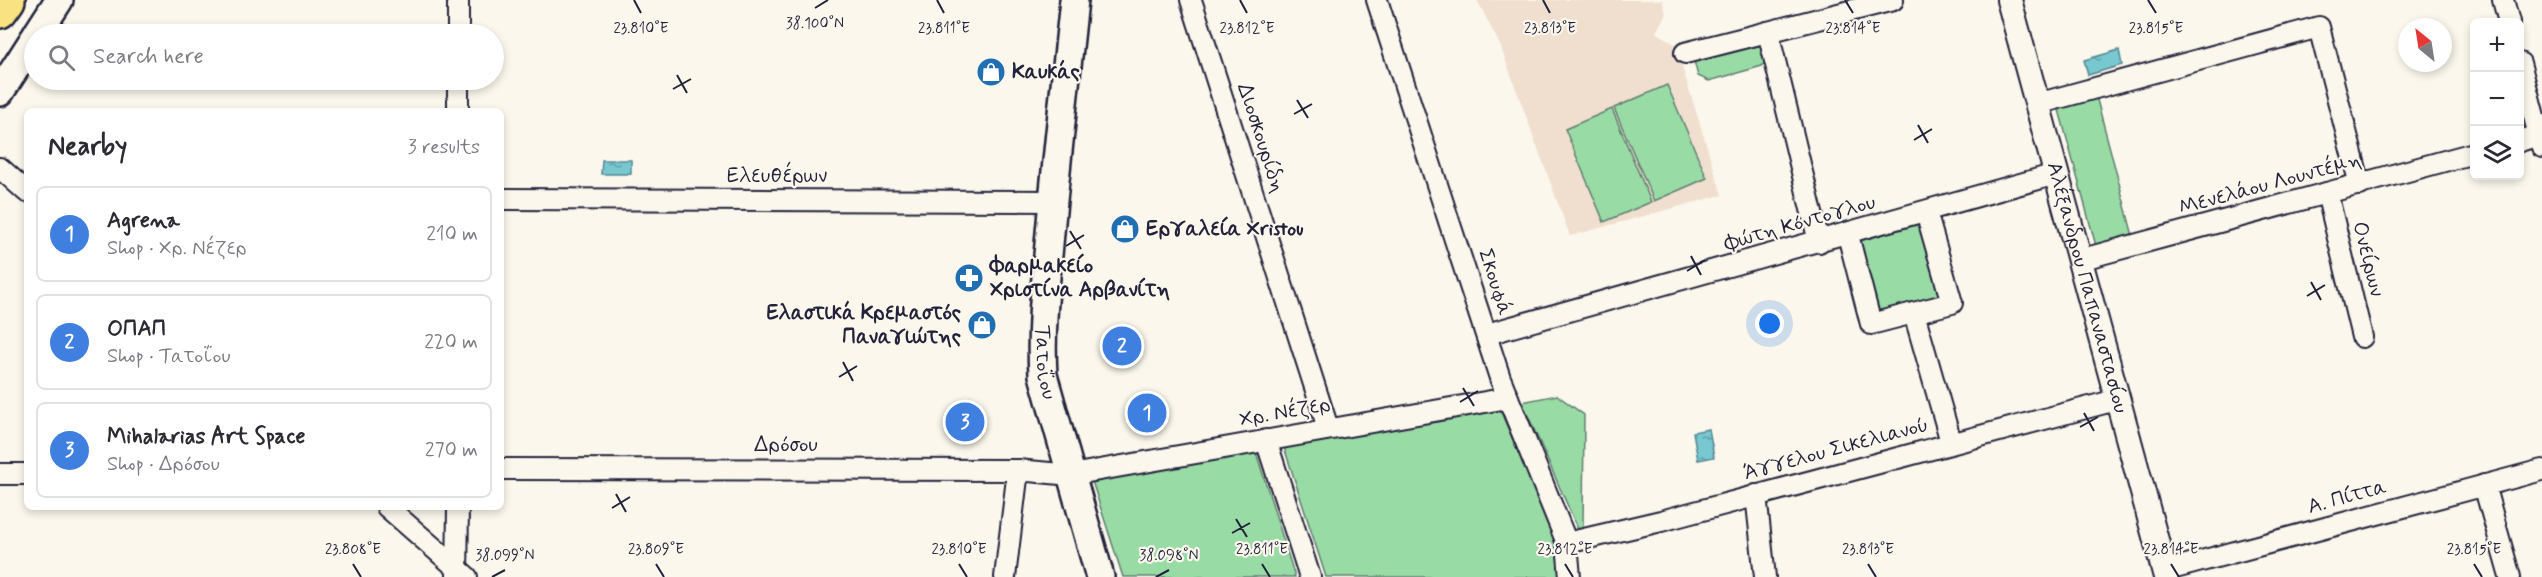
<!DOCTYPE html>
<meta charset="utf-8">
<style>
:root{--surface:#fff;--page:#f2f2f3;--text:#2b2b33;--muted:#7c7c81;--line:#e1e1e2;--accent:#7c3aed}
body{margin:0;font-family:Mynerve,sans-serif;background:var(--page);color:var(--text)}
.controls{position:absolute;right:18px;top:18px;display:grid;overflow:hidden;border-radius:9px;box-shadow:0 3px 9px #0003}
.controls button{width:54px;height:54px;display:grid;place-items:center;padding:0;border:0;border-bottom:2px solid var(--line);background:var(--surface);color:var(--text);font:30px sans-serif}
.compass{position:absolute;left:2398px;top:18px;width:54px;height:54px;border-radius:50%;background:var(--surface);box-shadow:0 3px 9px #0003;rotate:330deg}
.you{position:absolute;left:1770px;top:324px;width:21px;height:21px;margin:-15px;border:4px solid #fff;border-radius:50%;background:#1a73e8;box-shadow:0 0 0 9px #1a73e833}
.badge{display:grid;place-items:center;width:39px;height:39px;border-radius:50%;background:var(--accent);color:#fff;font-size:20px;font-weight:700}
.pin{position:absolute;translate:-50% -50%;border:3px solid #fff;box-shadow:0 2px 6px #0006}
.list{margin:0;padding:0;list-style:none}
h2{display:flex;justify-content:space-between;align-items:center;height:78px;margin:0;padding:0 24px;font-size:26px}
h2 small{font-size:20px;font-weight:400;color:var(--muted)}
.list li{display:grid;grid-template-columns:39px 1fr auto;gap:18px;align-items:center;box-sizing:border-box;height:96px;margin:0 12px 12px;padding:0 12px;border:2px solid var(--line);border-radius:9px}
.list b{display:block;font-size:22px;white-space:nowrap}
.list p{margin:0;font-size:20px;white-space:nowrap;color:var(--muted)}
.list em{font-size:20px;font-style:normal;color:var(--muted)}
.icon{flex:none;width:33px;height:33px;fill:none;stroke:currentColor;stroke-width:2;stroke-linecap:round;stroke-linejoin:round}
.map{position:relative;flex:none;width:2542px;height:577px;overflow:hidden}
.search{position:absolute;background:var(--surface);box-shadow:0 3px 9px #0003;left:24px;top:24px;width:480px;height:66px;display:flex;align-items:center;gap:15px;box-sizing:border-box;padding:0 21px;border-radius:33px;color:var(--muted);font-size:22px}
.panel{position:absolute;background:var(--surface);box-shadow:0 3px 9px #0003;left:24px;top:108px;width:480px;height:402px;border-radius:9px}
.map>svg:first-child{display:block}
.built{fill:#f0dfce}
.green{fill:#99dba5;stroke:#5e7e70;stroke-width:1.5}
.water{fill:url(#water-ripples);stroke:#558694;stroke-width:1.5}
.lines{fill:none;stroke-linecap:round;stroke-linejoin:round}
.minor-casing{stroke:#22223b;stroke-width:24}
.tertiary-casing{stroke:#22223b;stroke-width:28}
.secondary-casing{stroke:#22223b;stroke-width:32}
.motorway-casing{stroke:#22223b;stroke-width:38}
.minor{stroke:#fbf7ec;stroke-width:20}
.tertiary{stroke:#fbf7ec;stroke-width:24}
.secondary{stroke:#fbf7ec;stroke-width:27}
.motorway{stroke:#f8e281;stroke-width:33}
.ticks{fill:none;stroke:#22223b;stroke-width:2}
.labels{text-anchor:middle;dominant-baseline:central;stroke-width:4.5;stroke-linejoin:round;paint-order:stroke}
.poi-label{font-size:21px;font-weight:bold;fill:#22223b;stroke:#fbf7ec;text-anchor:start}
.street-label{font-size:21px;fill:#22223b;stroke:#fbf7ec}
.ticks-label{font-size:15px;text-anchor:middle;fill:#22223b;stroke:#fbf7ec;stroke-width:4.5;stroke-linejoin:round;paint-order:stroke}
</style>
<div class="map">
<svg width="2542" height="577" viewBox="0 0 2542 577">
<defs>
<pattern id="water-ripples" width="26" height="14" patternUnits="userSpaceOnUse" patternTransform="scale(1.5)"><rect width="26" height="14" fill="#77c8d0"/><path d="M2 4q2-2 4 0t4 0M15 11q2-2 4 0t4 0" fill="none" stroke="#61a2aa"/></pattern>
</defs>
<rect width="100%" height="100%" fill="#fbf7ec"/>
<filter id="ink" filterUnits="userSpaceOnUse"><feTurbulence type="fractalNoise" baseFrequency=".0167" numOctaves="2"/><feDisplacementMap in="SourceGraphic" scale="12" xChannelSelector="R" yChannelSelector="G"/><feConvolveMatrix kernelMatrix="1 2 1 2 8 2 1 2 1" color-interpolation-filters="sRGB"/></filter>
<g filter="url(#ink)">
<path class="built" d="M1477,0H1662L1666,14L1656,32L1675,44L1722,195L1570,236L1500,45Z"/>
<g class="green">
<path d="M1762,41L1769,58L1762,66L1709,81L1698,76L1694,61L1696,59Z"/>
<path d="M1667,85L1707,178L1654,201L1614,108Z"/>
<path d="M2096,96L2133,236L2096,246L2058,106Z"/>
<path d="M1612,109L1651,202L1604,222L1565,129Z"/>
<path d="M1922,223L1945,299L1876,318L1855,242Z"/>
<path d="M1557,395L1584,415L1583,528L1578,529L1522,402Z"/>
<path d="M1500,410L1558,544L1559,577H1326L1284,447Z"/>
<path d="M1256,452L1295,577H1123L1092,481Z"/>
</g>
<g class="water">
<path d="M2119,50L2122,65L2088,75L2084,60Z"/>
<path d="M602,160H631V174H601Z"/>
<path d="M1709,429L1714,457L1698,460L1693,432Z"/>
</g>
<g class="lines">
<g class="minor-casing">
<g id="minor">
<path d="M458,0V34"/>
<path d="M1191,0L1328,428"/>
<path d="M1377,0L1500,378L1567,543L1570,577"/>
<path d="M2503,0L2509,22"/>
<path d="M1768,32L1819,242"/>
<path d="M1685,53L1893,0"/>
<path d="M2520,63L2542,147"/>
<path d="M458,80V111"/>
<path d="M2037,104L2319,27L2360,185"/>
<path d="M2520,141L2542,134"/>
<path d="M0,168L27,192"/>
<path d="M2327,193L2362,337"/>
<path d="M501,199L1053,201"/>
<path d="M1848,235L1871,324L1952,303L1926,212"/>
<path d="M2079,260L2474,153"/>
<path d="M1914,313L1951,442"/>
<path d="M1487,334L2056,174"/>
<path d="M1266,440L1310,577"/>
<path d="M501,469L1018,470L1071,475L1508,398"/>
<path d="M0,474H27"/>
<path d="M2484,485L2510,577"/>
<path d="M1756,495L1765,577"/>
<path d="M387,507L467,577"/>
<path d="M1567,543L1661,521L2116,400"/>
<path d="M2164,571L2542,470"/>
<path d="M457,577L458,507"/>
<path d="M1005,577L1018,470"/>
</g>
</g>
<g class="tertiary-casing">
<g id="tertiary">
<path id="s1" d="M2009,0L2166,577"/>
</g>
</g>
<g class="secondary-casing">
<g id="secondary">
<path id="s2" d="M1074,0C1066,78 1057,155 1050,233C1046,280 1040,327 1043,375L1100,577"/>
<path d="M37,34L59,0"/>
<path d="M0,92L34,39"/>
</g>
</g>
<g class="motorway-casing">
<path id="motorway" d="M0,11L8,0"/>
</g>
<use href="#minor" class="minor"/>
<use href="#tertiary" class="tertiary"/>
<use href="#secondary" class="secondary"/>
<use href="#motorway" class="motorway"/>
</g>
</g>
<path class="ticks" d="M634,0L641,13M937,0L944,13M1240,0L1247,13M1543,0L1550,13M1845,0L1853,13M2148,0L2156,13M815,8L828,0M677,75L687,93M673,89L691,79M1297,100L1308,118M1294,114L1312,104M1918,125L1928,143M1914,140L1932,129M1070,231L1081,249M1066,246L1084,235M1691,256L1701,275M1687,271L1705,260M2311,282L2321,300M2307,296L2325,285M843,362L853,381M839,377L857,366M1463,388L1474,406M1460,402L1478,391M2084,413L2094,431M2080,427L2098,417M616,494L626,512M612,508L630,497M1236,519L1247,537M1232,533L1250,523M353,564L361,577M656,564L664,577M959,564L967,577M1262,564L1270,577M1565,564L1573,577M1868,564L1876,577M2171,564L2179,577M2474,564L2482,577M492,577L505,570M1156,577L1169,570"/>
<defs>
<g id="shop-disc" transform="scale(1.5)"><circle r="9.5" fill="#1f6fb2" stroke="#fbf7ec"/><path d="M-5-2.5h2.3a2.7 3.5 0 0 1 5.4 0H5L5.5 6h-11ZM-1.5-2.5h3a1.5 2.3 0 0 0-3 0Z" fill="#fff"/></g>
<g id="pharmacy-disc" transform="scale(1.5)"><circle r="9.5" fill="#1f6fb2" stroke="#fbf7ec"/><path d="M-2-6h4v4h4v4h-4v4h-4v-4h-4v-4h4Z" fill="#fff"/></g>
</defs>
<g fill-rule="evenodd">
<use href="#shop-disc" x="991" y="72"/>
<use href="#shop-disc" x="1125" y="229"/>
<use href="#pharmacy-disc" x="969" y="278"/>
<use href="#shop-disc" x="982" y="325"/>
</g>
<g class="labels">
<g class="poi-label">
<text x="1012" y="72">Καυκάς</text>
<text x="1146" y="229">Εργαλεία Xristou</text>
<text x="990" y="266">Φαρμακείο<tspan x="990" dy="24">Χριστίνα Αρβανίτη</tspan></text>
<text x="961" y="313" text-anchor="end">Ελαστικά Κρεμαστός<tspan x="961" dy="24">Παναγιώτης</tspan></text>
</g>
<g class="street-label">
<text transform="translate(1261 138) rotate(72)">Διοσκουρίδη</text>
<text x="777" y="176">Ελευθέρων</text>
<text transform="translate(2270 184) rotate(-15)">Μενελάου Λουντέμη</text>
<text transform="translate(1800 223) rotate(-16)">Φώτη Κόντογλου</text>
<text transform="translate(2368 259) rotate(76)">Ονείρων</text>
<text transform="translate(1495 282) rotate(72)">Σκουφά</text>
<text stroke="none"><textPath href="#s1" startOffset="298">Αλέξανδρου Παπαναστασίου</textPath></text>
<text stroke="none"><textPath href="#s2" startOffset="364">Τατοΐου</textPath></text>
<text transform="translate(1285 412) rotate(-10)">Χρ. Νέζερ</text>
<text x="786" y="445">Δρόσου</text>
<text transform="translate(1836 449) rotate(-15)">Άγγελου Σικελιανού</text>
<text transform="translate(2347 497) rotate(-15)">Α. Πίττα</text>
</g>
</g>
<g class="ticks-label">
<text x="815" y="28">38.100°N</text>
<text x="641" y="33">23.810°E</text>
<text x="944" y="33">23.811°E</text>
<text x="1247" y="33">23.812°E</text>
<text x="1853" y="33">23.814°E</text>
<text x="2156" y="33">23.815°E</text>
<text x="1550" y="33">23.813°E</text>
<text x="353" y="554">23.808°E</text>
<text x="656" y="554">23.809°E</text>
<text x="959" y="554">23.810°E</text>
<text x="1262" y="554">23.811°E</text>
<text x="1565" y="554">23.812°E</text>
<text x="1868" y="554">23.813°E</text>
<text x="2171" y="554">23.814°E</text>
<text x="2474" y="554">23.815°E</text>
<text x="505" y="560">38.099°N</text>
<text x="1169" y="560">38.098°N</text>
</g>
</svg>
<div class="controls">
<button>+</button>
<button>−</button>
<button><svg class="icon" aria-label="layers" viewBox="0 0 24 24"><path d="M12 4l9 5-9 5-9-5zM3 14l9 5 9-5"/></svg></button>
</div>
<svg class="compass" viewBox="-18 -18 36 36"><path d="M0-13l5 13h-10z" fill="#e53935"/><path d="M0 13l5-13h-10z" fill="#7c7c81"/></svg>
<div class="you"></div>
<div class="pin badge" style="left:1147px;top:413px;background:#3f7fe0">1</div>
<div class="pin badge" style="left:1122px;top:346px;background:#3f7fe0">2</div>
<div class="pin badge" style="left:965px;top:422px;background:#3f7fe0">3</div>
<div class="search"><svg class="icon" aria-label="search" viewBox="0 0 24 24"><circle cx="10" cy="10" r="6"/><path d="M15 15l6 6"/></svg>Search here</div>
<section class="panel">
<h2>Nearby<small>3 results</small></h2>
<ul class="list">
<li><span class="badge" style="background:#3f7fe0">1</span><div><b>Agrena</b><p>Shop · Χρ. Νέζερ</p></div><em>210 m</em></li>
<li><span class="badge" style="background:#3f7fe0">2</span><div><b>ΟΠΑΠ</b><p>Shop · Τατοΐου</p></div><em>220 m</em></li>
<li><span class="badge" style="background:#3f7fe0">3</span><div><b>Mihalarias Art Space</b><p>Shop · Δρόσου</p></div><em>270 m</em></li>
</ul>
</section>
</div>
